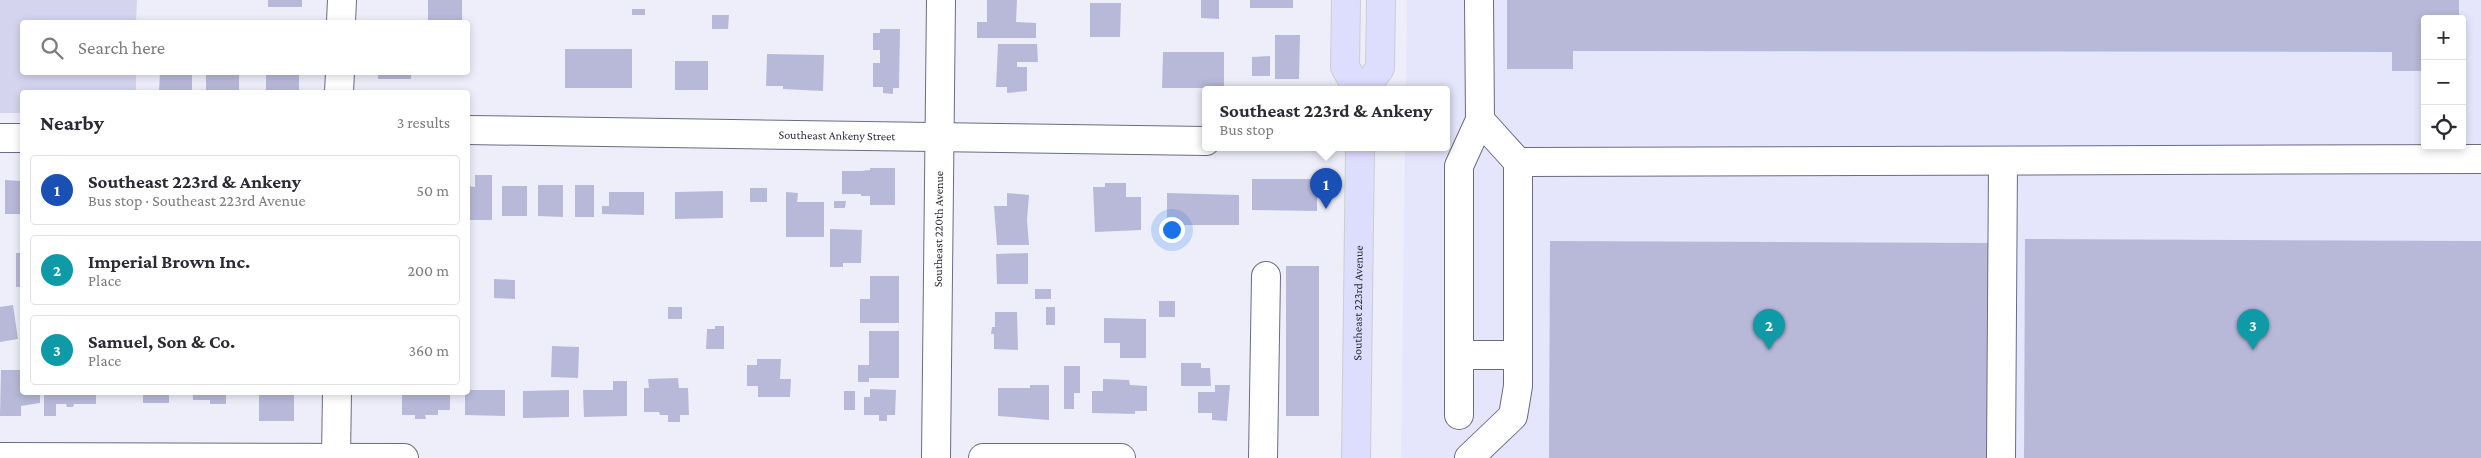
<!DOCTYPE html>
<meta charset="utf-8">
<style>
:root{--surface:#fff;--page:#f7f7f7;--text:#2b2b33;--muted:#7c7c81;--line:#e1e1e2;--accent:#5f50c8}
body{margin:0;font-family:"Crimson Pro",serif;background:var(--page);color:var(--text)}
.controls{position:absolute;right:15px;top:15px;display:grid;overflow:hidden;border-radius:5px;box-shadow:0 2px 8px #0003}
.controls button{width:45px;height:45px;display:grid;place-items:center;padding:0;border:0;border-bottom:1px solid var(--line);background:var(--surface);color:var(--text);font:25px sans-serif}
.you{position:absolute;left:1171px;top:229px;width:18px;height:18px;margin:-12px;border:4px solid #fff;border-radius:50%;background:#1a73e8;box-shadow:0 0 0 8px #1a73e833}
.badge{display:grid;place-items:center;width:32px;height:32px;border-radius:50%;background:var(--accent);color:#fff;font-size:16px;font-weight:700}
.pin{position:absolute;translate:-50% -41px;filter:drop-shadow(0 1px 2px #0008)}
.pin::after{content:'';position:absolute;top:26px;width:18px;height:15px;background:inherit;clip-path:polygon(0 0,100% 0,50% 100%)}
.popup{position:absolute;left:1202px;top:86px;width:248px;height:65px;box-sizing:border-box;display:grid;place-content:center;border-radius:5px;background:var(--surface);filter:drop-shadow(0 1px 4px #0005);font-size:16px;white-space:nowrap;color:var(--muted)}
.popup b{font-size:19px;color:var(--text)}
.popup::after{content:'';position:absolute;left:50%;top:100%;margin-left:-10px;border:10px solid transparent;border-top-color:var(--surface)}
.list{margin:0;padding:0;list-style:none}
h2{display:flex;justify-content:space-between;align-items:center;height:65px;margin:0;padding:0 20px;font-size:21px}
h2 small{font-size:16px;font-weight:400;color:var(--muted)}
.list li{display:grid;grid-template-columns:32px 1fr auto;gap:15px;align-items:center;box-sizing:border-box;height:70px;margin:0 10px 10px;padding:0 10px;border:1px solid var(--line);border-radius:5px}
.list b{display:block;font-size:19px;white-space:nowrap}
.list p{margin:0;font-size:16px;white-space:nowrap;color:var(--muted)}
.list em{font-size:16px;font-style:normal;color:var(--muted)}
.icon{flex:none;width:28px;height:28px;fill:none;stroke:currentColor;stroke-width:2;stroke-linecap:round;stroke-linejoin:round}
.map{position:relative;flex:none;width:2481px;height:458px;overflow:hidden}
.search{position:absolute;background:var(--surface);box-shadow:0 2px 8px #0003;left:20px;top:20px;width:450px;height:55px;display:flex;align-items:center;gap:12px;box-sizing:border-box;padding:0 18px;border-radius:5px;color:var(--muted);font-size:19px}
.panel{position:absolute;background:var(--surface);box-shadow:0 2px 8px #0003;left:20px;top:90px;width:450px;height:305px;border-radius:5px}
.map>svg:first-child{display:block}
.built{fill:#e5e6fc;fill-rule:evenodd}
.green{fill:#d4d4ef}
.building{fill:#b8b9d8}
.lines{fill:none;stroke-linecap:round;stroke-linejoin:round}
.minor-casing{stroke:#6b6b85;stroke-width:30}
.major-casing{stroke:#cdcdcf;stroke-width:30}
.minor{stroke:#fff;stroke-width:28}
.major{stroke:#ddddfd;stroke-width:28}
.labels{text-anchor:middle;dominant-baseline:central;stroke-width:4;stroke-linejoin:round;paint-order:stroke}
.street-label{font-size:12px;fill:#2d2d38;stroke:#eeeefa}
</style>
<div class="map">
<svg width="2481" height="458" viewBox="0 0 2481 458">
<rect width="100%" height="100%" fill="#eeeefa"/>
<path class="built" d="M1407,0H2481V458H1401L1405,148H1446V90H1406ZM2425,19H2462V146H2425Z"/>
<path class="green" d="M0,0H137L136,22H22V72L136,73V92H22V113H0Z"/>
<g class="building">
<rect x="268" y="0" width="34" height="7"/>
<rect x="428" y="0" width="34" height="22"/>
<path d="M987,0H1017L1016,22L1036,23V38H977V22H987Z"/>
<path d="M1201,0H1219V19L1201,18Z"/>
<rect x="1250" y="0" width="43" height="8"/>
<path d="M1507,0H2459V19H2425V71H2392V52L1573,51V69H1507Z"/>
<path d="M1090,3H1121L1120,37H1090Z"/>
<rect x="632" y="9" width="13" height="6"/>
<path d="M712,15H729L728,29H712Z"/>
<path d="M880,29H900L899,88H893V94L883,93V87H873V63H880V50H873V33H880Z"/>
<path d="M1275,35H1300L1299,79H1275Z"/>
<path d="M998,44H1037L1038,62H1017V67H1027V91L1007,93V87H996Z"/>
<rect x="565" y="49" width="67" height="39"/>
<path d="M1163,52H1224V88H1162Z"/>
<path d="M767,54L824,55L823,91L783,89V86H766Z"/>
<path d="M1270,56V76H1252V57Z"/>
<rect x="675" y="61" width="33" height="29"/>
<path d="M160,72H192V92H159Z"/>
<rect x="206" y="72" width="33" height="20"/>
<rect x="266" y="72" width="33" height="20"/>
<rect x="378" y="72" width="33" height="7"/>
<path d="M870,168H895V205H870V196H861V194H842V171H861L870,170Z"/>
<path d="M475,175H492V220H468V186L475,187Z"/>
<path d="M1252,179H1317V211L1252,210Z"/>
<path d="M5,180L22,181V214H5Z"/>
<path d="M1105,183H1126V197H1141V230L1095,232L1093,187H1105Z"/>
<path d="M538,185H563V217L538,216Z"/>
<rect x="575" y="185" width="19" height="32"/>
<rect x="502" y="186" width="25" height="30"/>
<rect x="750" y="188" width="17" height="14"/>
<path d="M723,191V218L675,219V192Z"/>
<path d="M609,192H644V215L602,214V206H609Z"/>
<path d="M786,192L798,193L797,202H824V237H786Z"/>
<path d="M1007,193L1029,195L1027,220L1029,245H997L994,206H1007Z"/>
<path d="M1167,193L1239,195V225H1167Z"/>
<path d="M834,201H846L845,208H834Z"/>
<path d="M830,229L862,230L861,263H843V267H830Z"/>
<path d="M2025,239L2481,241V458H2024Z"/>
<path d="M1550,241L1989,243L1988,458H1549Z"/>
<rect x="16" y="253" width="6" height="34"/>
<path d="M1028,253V284H997L996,254Z"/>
<rect x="1286" y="266" width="33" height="150"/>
<path d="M870,276H899V323H860V299H870Z"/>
<path d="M494,279L515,280V299L494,298Z"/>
<rect x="1035" y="289" width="16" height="10"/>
<rect x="1159" y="301" width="16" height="16"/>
<path d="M13,305L18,339L0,342V307Z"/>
<rect x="668" y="307" width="14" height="12"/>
<rect x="1046" y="307" width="9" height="18"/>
<path d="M995,312H1017L1018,350L994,349V334H991L992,327H995Z"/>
<path d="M1104,318L1146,319V358H1120V343H1104Z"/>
<path d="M715,326H724V349H706L707,329H715Z"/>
<path d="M869,331H899V378H869V382H858V365H869Z"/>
<path d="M552,346L579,347L578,378L551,377Z"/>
<path d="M757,359H781L780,379H791L790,397H758V386H747V365H757Z"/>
<path d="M1181,363H1201V368H1210L1211,386H1181Z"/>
<path d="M1064,366H1080V393H1074V409H1064Z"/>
<path d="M1,370H22V392H40V403L21,406V416H0Z"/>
<path d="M678,378L679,388H688L689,415H680V422H668V415H660L659,412H644V388H649L648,379Z"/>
<path d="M1103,379L1129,380L1130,385L1147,386V411H1135V414L1092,413V391H1103Z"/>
<path d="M613,381H627V416L584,417L583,390H613Z"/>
<path d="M1030,385H1049V420L998,416V388H1030Z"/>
<path d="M1215,385H1230L1227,421L1212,420V413H1198V392H1215Z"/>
<path d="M870,389L896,390L895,415H887V421H879V415H864V397H870Z"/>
<path d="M468,390H505V416L465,415V392H468Z"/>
<path d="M569,390V417L523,418V391Z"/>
<rect x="844" y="391" width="11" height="19"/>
<path d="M44,392H96V404H74L73,407H67L66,404H56V416H44Z"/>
<rect x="143" y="392" width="26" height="11"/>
<path d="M193,392H226V404H210V400H193Z"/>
<rect x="259" y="392" width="35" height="29"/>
<path d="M402,392H450V410H438V415H425L426,419H415V415H402Z"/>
</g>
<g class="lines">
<g class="minor-casing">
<g id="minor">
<path d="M341,22L342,0"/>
<path d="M339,92L340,72"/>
<path id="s1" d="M468,130L1206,141"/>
<path d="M0,138H22"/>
<path d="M1518,162L2481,159"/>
<path d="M1459,355H1518"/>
<path d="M1459,415V166L1480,120"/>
<path d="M0,457L404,458"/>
<path d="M336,458L337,392"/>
<path id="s2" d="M936,458L941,0"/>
<path d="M983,458H1121"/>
<path d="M1263,458L1266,276"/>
<path d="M1469,458L1513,416L1518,386V162L1480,120L1479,0"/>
<path d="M2001,458L2003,161"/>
</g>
</g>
<g class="major-casing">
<g id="major">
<path d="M1346,0L1345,67L1358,90"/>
<path d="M1364,90L1380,68L1381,0"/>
<path id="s3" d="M1356,458L1360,148"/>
</g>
</g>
<use href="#minor" class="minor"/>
<use href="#major" class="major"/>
</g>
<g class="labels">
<g class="street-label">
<text stroke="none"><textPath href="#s1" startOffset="369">Southeast Ankeny Street</textPath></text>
<text stroke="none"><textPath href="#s2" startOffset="229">Southeast 220th Avenue</textPath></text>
<text stroke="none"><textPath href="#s3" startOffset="155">Southeast 223rd Avenue</textPath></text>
</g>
</g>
</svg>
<div class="controls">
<button>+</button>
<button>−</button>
<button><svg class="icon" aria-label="locate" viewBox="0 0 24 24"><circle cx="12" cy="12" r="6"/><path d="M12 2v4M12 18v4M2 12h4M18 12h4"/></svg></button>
</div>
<div class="you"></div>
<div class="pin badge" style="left:1326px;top:209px;background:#1a4fb4">1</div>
<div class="popup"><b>Southeast 223rd &amp; Ankeny</b>Bus stop</div>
<div class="pin badge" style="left:1769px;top:350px;background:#0f9aa8">2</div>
<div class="pin badge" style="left:2253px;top:350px;background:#0f9aa8">3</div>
<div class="search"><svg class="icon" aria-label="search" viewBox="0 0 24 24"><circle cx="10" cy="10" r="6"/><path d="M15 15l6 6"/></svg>Search here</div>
<section class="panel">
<h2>Nearby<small>3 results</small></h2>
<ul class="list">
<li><span class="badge" style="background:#1a4fb4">1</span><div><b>Southeast 223rd &amp; Ankeny</b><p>Bus stop · Southeast 223rd Avenue</p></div><em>50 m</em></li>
<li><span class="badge" style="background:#0f9aa8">2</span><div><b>Imperial Brown Inc.</b><p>Place</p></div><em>200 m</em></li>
<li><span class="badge" style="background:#0f9aa8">3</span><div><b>Samuel, Son &amp; Co.</b><p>Place</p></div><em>360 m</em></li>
</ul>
</section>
</div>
